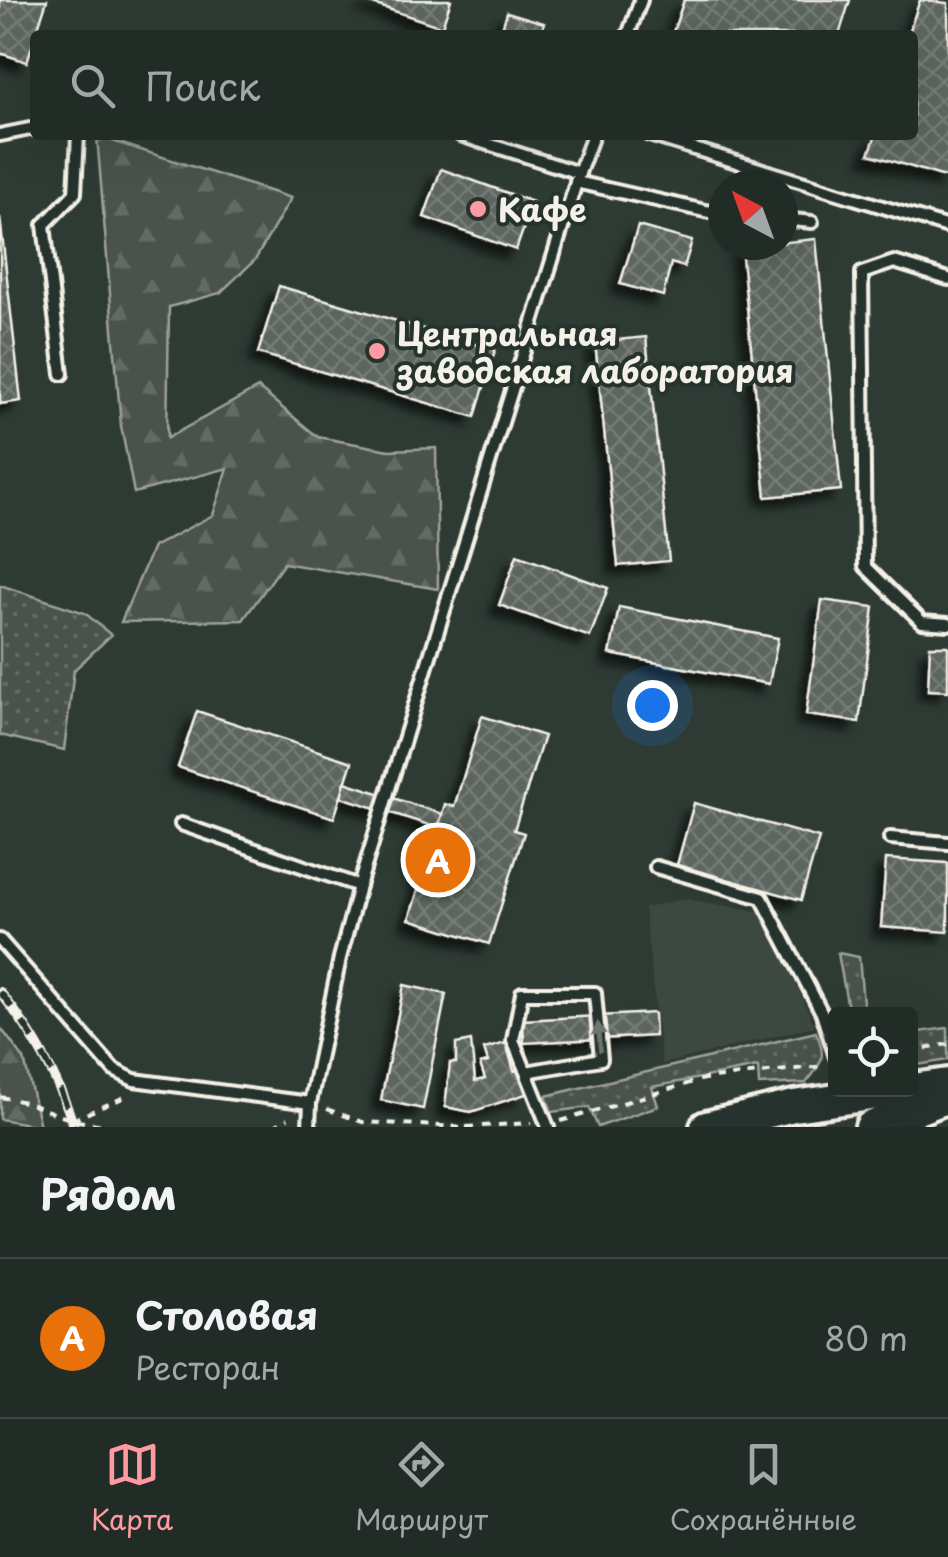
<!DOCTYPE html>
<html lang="ru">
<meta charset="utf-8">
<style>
:root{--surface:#222c27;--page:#2e3833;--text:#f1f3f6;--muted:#a2a7a7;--line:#3f4844;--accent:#ff9aa2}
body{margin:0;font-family:"Playpen Sans",sans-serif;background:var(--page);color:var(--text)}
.controls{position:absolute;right:30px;bottom:30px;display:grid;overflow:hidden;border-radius:10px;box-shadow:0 10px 40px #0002}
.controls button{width:90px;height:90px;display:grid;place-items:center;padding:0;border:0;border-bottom:2px solid var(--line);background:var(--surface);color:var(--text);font:50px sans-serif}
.compass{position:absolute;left:708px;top:170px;width:90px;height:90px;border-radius:50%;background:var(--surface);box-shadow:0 10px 40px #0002;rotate:319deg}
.you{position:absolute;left:652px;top:705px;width:35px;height:35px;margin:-25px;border:8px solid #fff;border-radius:50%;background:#1a73e8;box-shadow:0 0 0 15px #1a73e833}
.badge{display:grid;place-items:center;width:65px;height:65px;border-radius:50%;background:var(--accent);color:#fff;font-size:32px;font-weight:700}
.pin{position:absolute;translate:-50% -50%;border:5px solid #fff;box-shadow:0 2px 10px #0006}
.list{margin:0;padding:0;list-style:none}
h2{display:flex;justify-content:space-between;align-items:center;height:130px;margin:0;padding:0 40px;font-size:42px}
h2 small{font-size:32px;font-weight:400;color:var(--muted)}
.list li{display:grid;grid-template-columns:65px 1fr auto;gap:30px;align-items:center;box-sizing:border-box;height:160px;padding:0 40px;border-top:2px solid var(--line)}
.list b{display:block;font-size:38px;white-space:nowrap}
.list p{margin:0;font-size:32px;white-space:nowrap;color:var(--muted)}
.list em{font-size:32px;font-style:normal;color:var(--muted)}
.icon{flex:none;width:55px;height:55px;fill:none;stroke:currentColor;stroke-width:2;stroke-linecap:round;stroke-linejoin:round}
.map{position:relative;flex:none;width:948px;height:1127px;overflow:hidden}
.search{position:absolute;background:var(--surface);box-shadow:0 10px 40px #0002;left:30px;right:30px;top:30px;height:110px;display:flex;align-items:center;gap:25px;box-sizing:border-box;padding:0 35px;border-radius:10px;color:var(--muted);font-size:38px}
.sheet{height:290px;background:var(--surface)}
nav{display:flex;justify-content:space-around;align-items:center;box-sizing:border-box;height:140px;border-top:2px solid var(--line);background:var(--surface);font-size:28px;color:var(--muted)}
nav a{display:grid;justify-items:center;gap:5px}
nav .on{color:var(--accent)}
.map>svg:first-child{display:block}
.built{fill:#3c4841}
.grass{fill:url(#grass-dots);stroke:#9ea29a;stroke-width:2.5}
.forest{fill:url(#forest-firs);stroke:#9ea29a;stroke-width:2.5}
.building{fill:url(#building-cross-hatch);stroke:#f4f1e8;stroke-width:2.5;filter:url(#shadow)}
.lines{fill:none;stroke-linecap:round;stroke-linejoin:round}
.lane-casing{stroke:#f4f1e8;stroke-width:18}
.primary-casing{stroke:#f4f1e8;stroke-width:38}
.path{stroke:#f4f1e8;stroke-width:4;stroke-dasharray:8 8;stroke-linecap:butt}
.lane{stroke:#26332d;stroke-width:10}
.primary{stroke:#26332d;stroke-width:30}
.rail-casing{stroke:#f4f1e8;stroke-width:10}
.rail{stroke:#26332d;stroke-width:6;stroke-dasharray:19;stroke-linecap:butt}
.oneway{fill:#6e766e}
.poi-dot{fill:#ff9aa2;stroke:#26332d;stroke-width:4}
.labels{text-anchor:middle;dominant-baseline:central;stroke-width:8;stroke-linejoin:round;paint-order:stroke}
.poi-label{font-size:32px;font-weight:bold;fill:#f4f1e8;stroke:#26332d;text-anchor:start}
</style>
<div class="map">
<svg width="948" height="1127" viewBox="0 0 948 1127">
<defs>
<pattern id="grass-dots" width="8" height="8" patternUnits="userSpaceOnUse" patternTransform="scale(2.5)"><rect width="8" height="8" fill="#48524c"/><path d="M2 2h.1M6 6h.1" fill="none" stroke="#636b66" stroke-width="1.8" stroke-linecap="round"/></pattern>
<pattern id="forest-firs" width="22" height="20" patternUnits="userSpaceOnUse" patternTransform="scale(2.5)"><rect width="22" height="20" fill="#48524c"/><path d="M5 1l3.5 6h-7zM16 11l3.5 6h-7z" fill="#636b66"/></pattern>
<pattern id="building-cross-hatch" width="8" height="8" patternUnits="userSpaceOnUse" patternTransform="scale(2.5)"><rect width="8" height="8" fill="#5c655e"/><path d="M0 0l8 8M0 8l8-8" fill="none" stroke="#747c75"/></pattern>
<filter id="shadow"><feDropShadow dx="-9" dy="9" stdDeviation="5" flood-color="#0009"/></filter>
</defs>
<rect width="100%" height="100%" fill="#2e3b34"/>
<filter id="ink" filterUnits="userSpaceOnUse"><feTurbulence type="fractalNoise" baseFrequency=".01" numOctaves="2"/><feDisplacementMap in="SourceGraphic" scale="20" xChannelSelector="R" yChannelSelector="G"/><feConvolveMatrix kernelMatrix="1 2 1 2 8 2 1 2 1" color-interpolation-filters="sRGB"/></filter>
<g filter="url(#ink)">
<path class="built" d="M684,899L762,912L815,1026L662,1064L644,908Z"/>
<g class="grass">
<path d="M0,585L85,613L111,635L74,670L64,750L0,735Z"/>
<path d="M838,953L859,957L864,1014H849Z"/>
<path d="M948,1028V1060L911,1066V1033Z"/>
<path d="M816,1032C827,1056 822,1064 806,1083L759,1085L758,1067L652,1087L658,1106L598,1127L589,1107L552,1112L546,1096Z"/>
</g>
<g class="forest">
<path d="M97,136L291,198L255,260L220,293L169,307L167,438L258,388L318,437L389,450L436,448L438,589L284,563L243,620L121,622L153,547L213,515L228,468L134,493L121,426Z"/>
<path d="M0,1027L24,1059L40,1126L0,1119Z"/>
</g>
<g class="building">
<path d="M0,0H47L27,62L0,53Z"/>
<path d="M361,0H451L442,27Z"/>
<path d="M684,0H850L839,35H672Z"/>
<path d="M920,0L948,3V178L869,154L876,135H913V35H908Z"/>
<path d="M507,12L544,23L541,35H500Z"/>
<path d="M441,169L533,202L516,250L424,217Z"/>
<path d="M0,217L21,401L0,404Z"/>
<path d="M638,226L692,241L684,267L671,263L663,296L620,284Z"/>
<path d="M816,239L841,490L766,497L741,247Z"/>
<path d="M279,286L495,350L475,417L258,353Z"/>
<path d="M646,337L669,561L618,566L595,342Z"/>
<path d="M517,555L608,588L590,637L499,605Z"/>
<path d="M822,600L874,607L859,722L806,715Z"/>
<path d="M619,607L778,638L769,684L610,654Z"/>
<path d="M930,646H948V691L928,690Z"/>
<path d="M197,711L352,762L334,818L178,767Z"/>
<path d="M482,716L544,736L514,830L524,833L489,944L409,919L445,804L454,807Z"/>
<path d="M345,782L442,814L438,828L341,797Z"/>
<path d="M694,803L819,838L801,900L677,865Z"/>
<path d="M886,859L948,863V932L881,927Z"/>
<path d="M404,985L446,994L423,1109L381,1100Z"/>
<path d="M654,1013L655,1036L524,1043L523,1020Z"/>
<path d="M471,1041L475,1081L485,1079L480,1064L488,1062L484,1049L506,1043L514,1071L518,1070L526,1094L471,1112L445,1107L450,1063H456V1044Z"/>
</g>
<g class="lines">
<g class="lane-casing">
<g id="lane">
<path d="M628,35L641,0"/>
<path d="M0,135L35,128"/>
<path d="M460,135L579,173L593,135"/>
<path d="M649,135L948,227"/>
<path d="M576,182L723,215"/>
<path d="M783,219L812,222"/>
<path d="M948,279L894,262L862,273L865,566L922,622L948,624"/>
<path d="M62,374L44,225L75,193L78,135"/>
<path d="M181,824L359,886"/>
<path d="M890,838L948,843"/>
<path d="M656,867L762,898L822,1013L836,1057"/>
<path d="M0,940L114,1070L134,1080L310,1103"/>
<path d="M526,1072L601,1059L595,993H522L513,1040L548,1127"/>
<path d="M309,1127L310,1103L340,958L359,886L579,173"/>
</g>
</g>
<g class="primary-casing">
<g id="primary">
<path d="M706,1127L794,1106L948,1084"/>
<path d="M871,1127L948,1097"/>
</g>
</g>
<g class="path">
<path d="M910,1052L948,1044"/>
<path d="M0,1097L25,1102L72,1120L115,1127"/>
<path d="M327,1109L362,1122L460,1127"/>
<path d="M72,1120L127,1096"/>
<path d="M561,1121L704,1079L824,1066"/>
<path d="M273,1127L288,1118"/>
<path d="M466,1127L531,1123"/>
</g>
<use href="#lane" class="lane"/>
<use href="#primary" class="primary"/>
<g class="rail-casing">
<path id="rail" d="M0,992C32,1031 59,1079 74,1127"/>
</g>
<use href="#rail" class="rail"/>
</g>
<defs><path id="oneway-solid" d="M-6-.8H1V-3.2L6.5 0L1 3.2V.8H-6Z" transform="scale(2.5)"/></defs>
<use class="oneway" href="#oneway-solid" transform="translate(599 1037) rotate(-95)"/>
</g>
<g class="poi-dot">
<circle cx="478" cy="209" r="10"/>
<circle cx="377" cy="351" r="10"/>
</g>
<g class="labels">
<g class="poi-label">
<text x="498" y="209">Кафе</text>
<text x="397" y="333">Центральная<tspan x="397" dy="37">заводская лаборатория</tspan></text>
</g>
</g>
</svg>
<div class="controls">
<button><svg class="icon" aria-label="locate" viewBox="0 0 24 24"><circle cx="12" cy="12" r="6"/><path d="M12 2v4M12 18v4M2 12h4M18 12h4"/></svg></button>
</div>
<svg class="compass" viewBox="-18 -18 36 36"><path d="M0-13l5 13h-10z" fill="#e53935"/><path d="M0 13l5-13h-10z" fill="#a2a7a7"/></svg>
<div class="you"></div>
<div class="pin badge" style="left:438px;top:860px;background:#e8710a">A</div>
<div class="search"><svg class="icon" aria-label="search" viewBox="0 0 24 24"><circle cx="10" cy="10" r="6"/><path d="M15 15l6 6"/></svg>Поиск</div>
</div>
<section class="sheet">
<h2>Рядом<small></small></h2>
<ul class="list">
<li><span class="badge" style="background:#e8710a">A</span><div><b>Столовая</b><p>Ресторан</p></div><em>80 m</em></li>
</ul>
</section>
<nav>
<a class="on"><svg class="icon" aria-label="map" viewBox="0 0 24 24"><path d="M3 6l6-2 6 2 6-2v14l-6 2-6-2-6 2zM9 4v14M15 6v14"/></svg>Карта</a>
<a><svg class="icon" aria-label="directions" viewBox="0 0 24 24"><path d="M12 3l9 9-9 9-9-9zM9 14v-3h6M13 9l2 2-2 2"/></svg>Маршрут</a>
<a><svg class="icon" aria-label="saved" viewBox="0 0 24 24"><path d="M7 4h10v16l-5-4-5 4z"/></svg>Сохранённые</a>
</nav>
